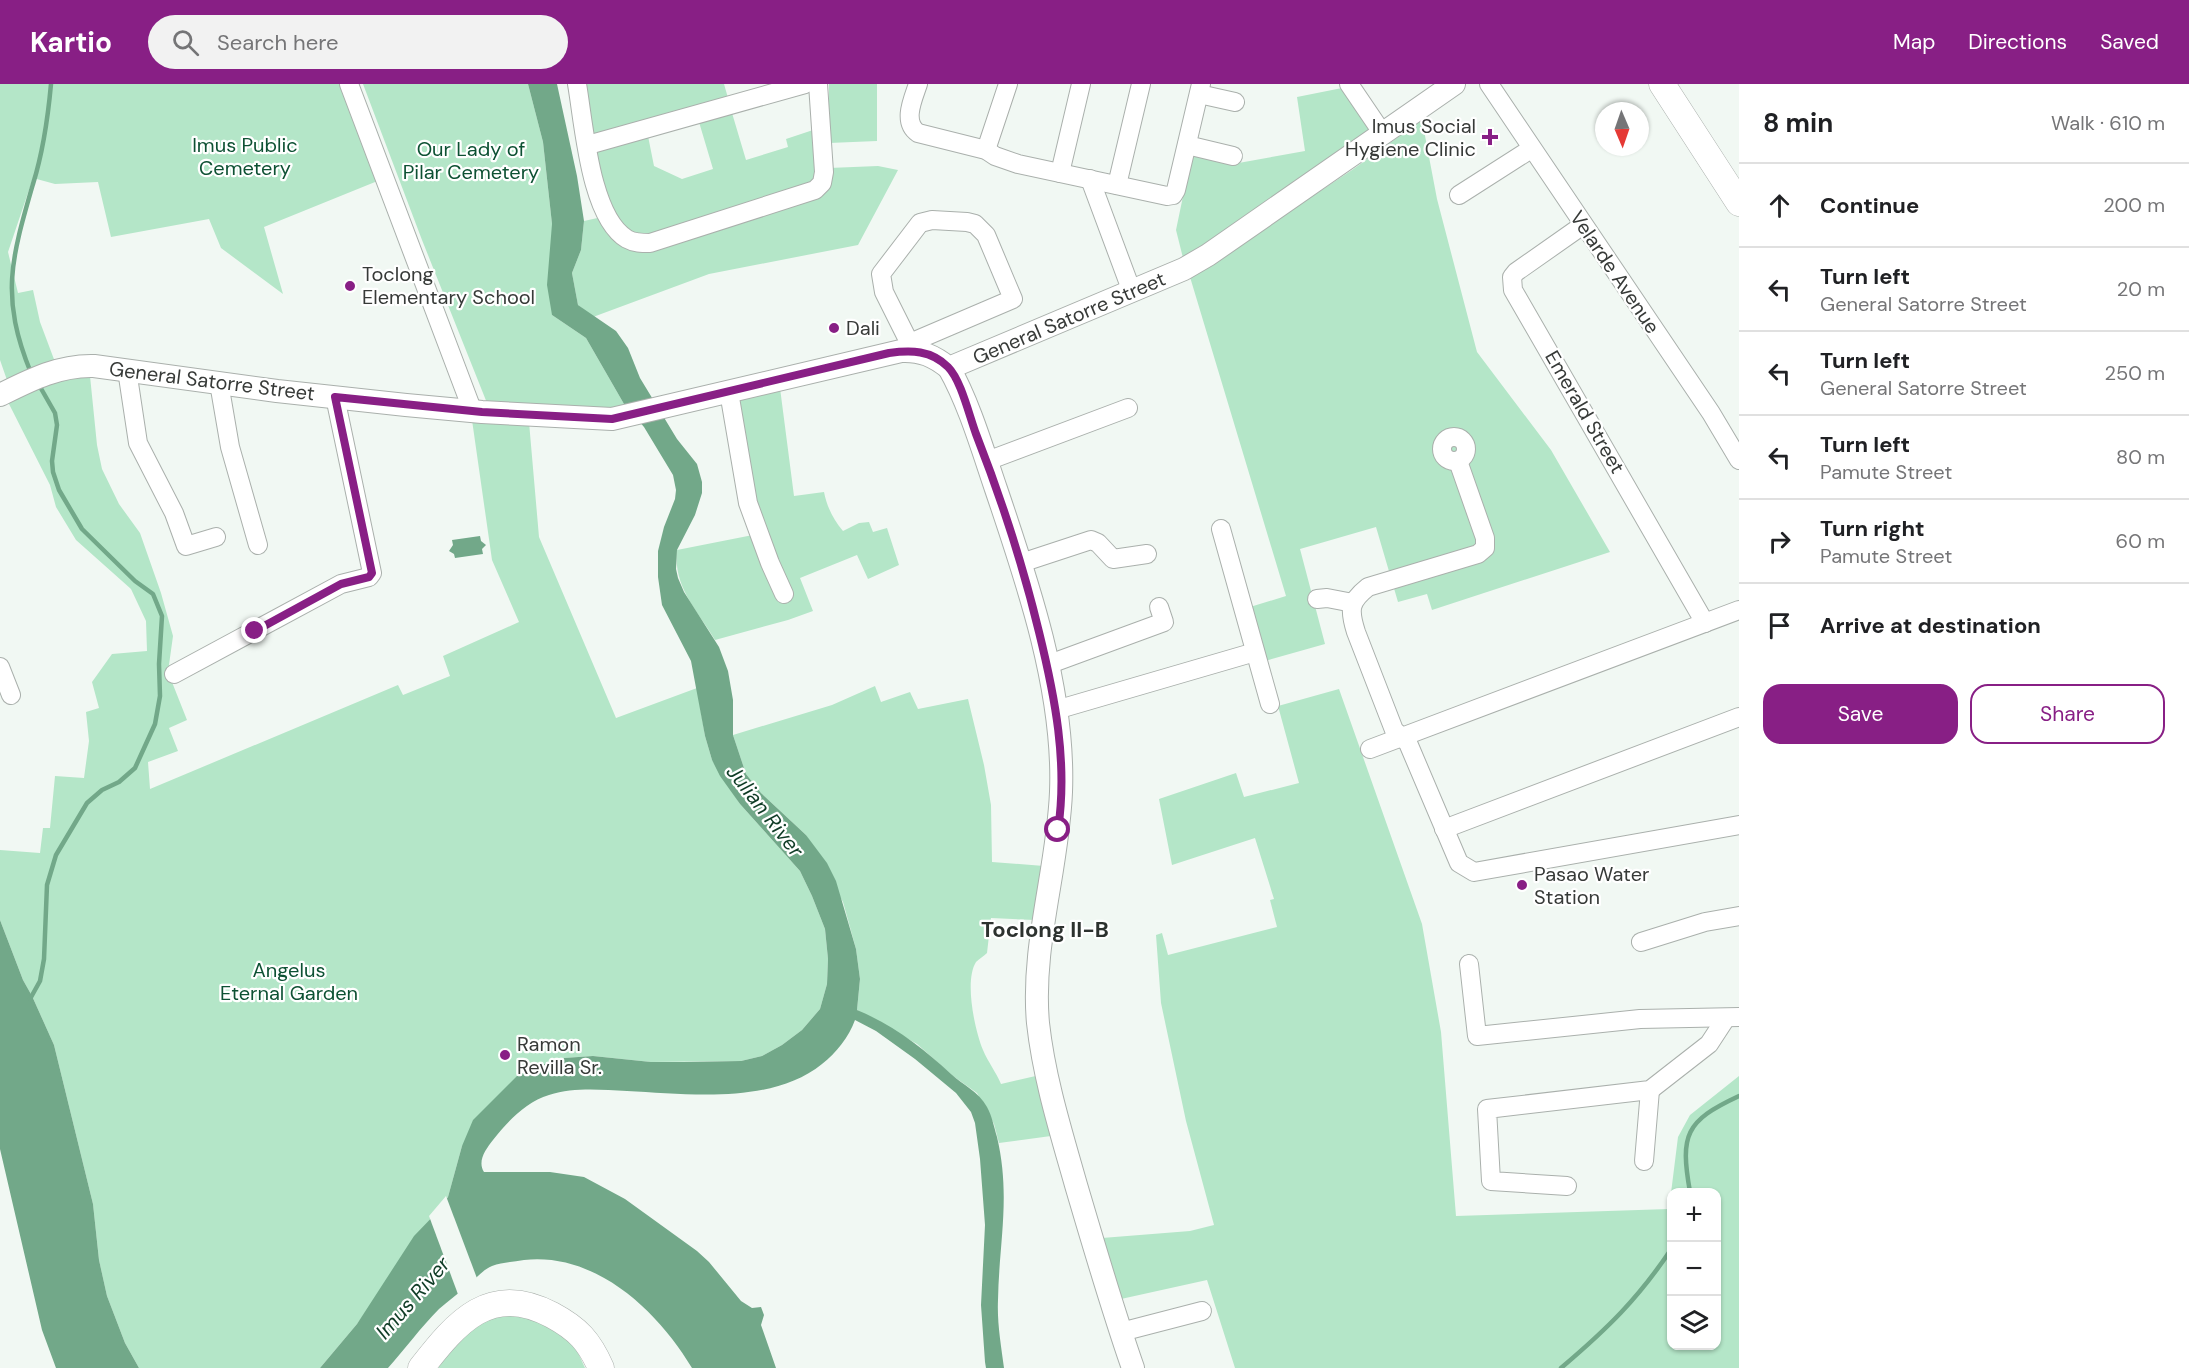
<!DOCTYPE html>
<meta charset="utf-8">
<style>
:root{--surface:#fff;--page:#f2f2f2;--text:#202124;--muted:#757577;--line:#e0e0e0;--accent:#881f85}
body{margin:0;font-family:"DM Sans",sans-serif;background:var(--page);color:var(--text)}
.controls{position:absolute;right:18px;bottom:18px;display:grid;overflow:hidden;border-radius:12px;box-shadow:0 2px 4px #0004}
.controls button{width:54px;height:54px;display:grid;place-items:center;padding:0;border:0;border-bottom:2px solid var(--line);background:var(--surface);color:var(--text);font:30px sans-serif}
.compass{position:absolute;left:1595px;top:18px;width:54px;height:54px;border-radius:50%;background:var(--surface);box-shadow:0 2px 4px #0004;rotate:178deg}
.stop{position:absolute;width:18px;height:18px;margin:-14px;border:4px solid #881f85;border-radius:50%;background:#fff}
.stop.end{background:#881f85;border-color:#fff;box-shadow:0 2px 6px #0008}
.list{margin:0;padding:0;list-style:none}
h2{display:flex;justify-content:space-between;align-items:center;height:78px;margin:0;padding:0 24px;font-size:26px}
h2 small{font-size:20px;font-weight:400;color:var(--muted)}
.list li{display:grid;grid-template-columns:39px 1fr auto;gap:18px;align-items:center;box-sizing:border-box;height:84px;padding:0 24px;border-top:2px solid var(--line)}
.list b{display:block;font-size:22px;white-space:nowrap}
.list p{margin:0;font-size:20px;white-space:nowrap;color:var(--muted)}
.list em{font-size:20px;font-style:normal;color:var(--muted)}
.actions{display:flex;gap:12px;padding:18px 24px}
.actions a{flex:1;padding:14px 0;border:2px solid var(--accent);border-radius:18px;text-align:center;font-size:21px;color:var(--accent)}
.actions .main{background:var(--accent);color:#fff}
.icon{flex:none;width:33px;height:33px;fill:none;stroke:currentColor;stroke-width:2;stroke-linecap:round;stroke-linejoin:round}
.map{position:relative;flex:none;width:1739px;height:1284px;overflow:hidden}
header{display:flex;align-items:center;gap:36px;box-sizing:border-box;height:84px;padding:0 30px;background:var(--accent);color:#fff}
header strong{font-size:28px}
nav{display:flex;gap:33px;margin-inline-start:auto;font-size:21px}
.search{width:420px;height:54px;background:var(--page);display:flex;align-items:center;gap:15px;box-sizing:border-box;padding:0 21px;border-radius:33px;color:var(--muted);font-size:22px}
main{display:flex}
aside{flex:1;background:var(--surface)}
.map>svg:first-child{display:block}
.green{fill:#b4e6c8;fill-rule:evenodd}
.water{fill:#72a889}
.pier{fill:#f1f8f3}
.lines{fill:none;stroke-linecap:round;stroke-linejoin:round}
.stream{stroke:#72a889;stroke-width:4.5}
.minor-casing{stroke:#aab0ac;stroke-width:20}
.tertiary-casing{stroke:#aab0ac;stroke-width:24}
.secondary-casing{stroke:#aab0ac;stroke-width:27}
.minor{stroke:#fff;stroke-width:18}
.tertiary{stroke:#fff;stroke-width:22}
.secondary{stroke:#fff;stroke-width:26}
.route{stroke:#881f85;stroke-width:8}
.poi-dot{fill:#881f85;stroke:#fff;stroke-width:2}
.labels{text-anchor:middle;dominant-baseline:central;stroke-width:4.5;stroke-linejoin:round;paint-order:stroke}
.poi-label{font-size:20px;fill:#373a38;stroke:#fff;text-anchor:start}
.park-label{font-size:20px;fill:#0d5133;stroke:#fff}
.street-label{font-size:20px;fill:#373a38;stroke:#fff}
.water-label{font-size:21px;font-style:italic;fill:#0f3c26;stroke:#fff}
.quarter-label{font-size:22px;font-weight:bold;fill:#2d322f;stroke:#fff}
</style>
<header>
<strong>Kartio</strong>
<div class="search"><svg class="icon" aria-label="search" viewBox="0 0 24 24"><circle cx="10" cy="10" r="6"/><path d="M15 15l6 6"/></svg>Search here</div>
<nav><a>Map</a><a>Directions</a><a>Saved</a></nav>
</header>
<main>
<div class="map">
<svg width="1739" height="1284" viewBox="0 0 1739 1284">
<rect width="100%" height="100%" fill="#f1f8f3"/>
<g class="green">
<path d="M0,0H346L380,96L264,143L283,210L221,164L209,135L111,153L98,98L55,100L33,94L8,168L18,209L33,206L40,238L55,278L8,299L0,276Z"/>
<path d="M363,0H528L543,58L552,140V231L586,254L624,320L629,326L487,319L422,156Z"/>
<path d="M585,0H724L728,14L592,55Z"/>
<path d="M829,0H877V57L829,59Z"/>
<path d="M1347,3L1373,46L1184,178L1176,146L1192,69L1233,80L1305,67L1297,13Z"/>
<path d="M732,29L746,76L788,63L786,55L813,46L815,92L811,103L658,150C652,151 646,152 640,152C607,151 599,91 594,66L648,52L654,82L682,95L713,85L699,38Z"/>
<path d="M1422,36L1437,115L1477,268L1551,366L1610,468L1432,526L1427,510L1398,518L1376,443L1300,465L1325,560L1265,577L1250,523L1286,512L1190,193L1352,86Z"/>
<path d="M878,82L898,86L858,161L709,190L593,233L578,221L572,189L581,166L584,137L602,133L622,157L809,114L829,84Z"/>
<path d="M90,292L97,361L102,385L119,420L140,449L161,509L173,552L168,588L187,636L169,644L178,667L148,678L150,705L398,601L403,611L450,592L443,572L519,538L492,476L472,336L529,338L539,453L616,634L697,604L705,652L712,676L740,720L800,787L812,812L825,845L828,875L827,900L820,925L802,946L782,961L762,972L741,977L651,978L593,972L564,974L462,1062L448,1113L357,1240L320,1284H139L125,1259L107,1212L99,1176L93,1120L54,961L32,912L23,896L0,836V766L40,769L43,744H50L55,692L84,694L89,657L86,628L99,624L92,598L112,570L147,567L146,537L131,505L76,456L56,423L50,401L7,316L55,294Z"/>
<path d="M780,304L794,412L824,408C827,423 833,435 843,447L859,439L869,438L873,448L887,444L899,481L868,495L857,471L800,494L813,527L788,536L715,556C697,526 673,503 677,466L763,449L734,317Z"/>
<path d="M875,602L881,618L910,608L918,625L968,615L984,681L991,721L992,778L1044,782L1035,836L991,834L987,869C984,872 979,875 976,878C964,897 975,947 983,966C988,978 996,988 1001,1000L1040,991L1051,1052L999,1059L994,1040L977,1009L953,992L917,960L857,926L860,895L856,865L843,818L806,751L761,709L746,690L733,651L832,621Z"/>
<path d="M1339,605L1422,840L1441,948L1456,1132L1669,1125L1678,1053L1690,1031L1739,992V1284H1235L1207,1196L1121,1215L1102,1154L1190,1147L1214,1141L1186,1037L1161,919L1156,851L1162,849L1168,871L1277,843L1270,816L1274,815L1255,754L1172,781L1159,715L1236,689L1244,713L1299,699L1278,622ZM1672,1108H1716V1262H1672Z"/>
<path d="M536,1231L575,1262L585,1284H439L438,1281L464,1251L489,1232Z"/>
</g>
<g class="water">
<path d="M528,0H557L577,92L584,137L581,166L572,189L578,221L616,247L628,264L640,294L677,355L697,380L702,398V409L695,431L677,466L676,485L678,494L684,508L719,563L728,587L733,616V651L746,690L761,709L806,751L827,779L836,797L856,865L860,895L857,926C893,941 923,964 951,990C963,1001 979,1008 987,1023C992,1032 994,1043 997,1053C1011,1112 999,1158 998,1216C997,1239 1001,1261 1004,1284H986L985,1278L981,1221L985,1141L980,1075L975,1039L971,1028L956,1009L915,975L876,947L855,936C849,953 836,969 822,980C771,1021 689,1010 627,1007C601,1006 575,1003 549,1011C526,1018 508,1037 493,1056C486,1065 477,1077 484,1088H550L584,1093L625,1115L697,1167L709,1178L741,1217L752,1224L761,1223L764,1231L761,1241L776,1284H692C658,1227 596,1168 524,1176C513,1178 502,1178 492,1182C482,1186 476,1195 467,1202C458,1210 448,1217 439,1225C421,1243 405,1265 388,1284H320L357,1240L414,1152L441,1124L448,1113L462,1062L473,1036L517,992L541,981L564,974L593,972L651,978H684L741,977L762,972L782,961L802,946L820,925L827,900L828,875L825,845L812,812L800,787L740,720L720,692L712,676L705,652L691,577L662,521L658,493V467L664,443L675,415L676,406L673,391L644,343L624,320L586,254L552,231L547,201L552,140L543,58Z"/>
<path d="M480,452L481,457L486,461L482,465L483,470L455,474L454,470L449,467L453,461L452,456Z"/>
<path d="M0,836L23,896L32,912L54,961L93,1120L99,1176L107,1212L125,1259L139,1284H56L42,1246L0,1065Z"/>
</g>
<path class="pier" d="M446,1112L478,1197L459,1213L429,1132Z"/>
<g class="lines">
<g class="stream">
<path d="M31,289C0,213 11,176 33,100C43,68 48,33 51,0"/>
<path d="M30,915L40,897L44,875L47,801L56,771L87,719L102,706L119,698L135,684L155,640L160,612L159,580L162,532L153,510L135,497L82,445L59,406L53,388L52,377L57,341L55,329L39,301"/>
<path d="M1690,1108C1680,1051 1685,1037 1739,1012"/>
<path d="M1561,1284C1607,1245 1638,1215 1672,1164"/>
</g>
<g class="minor-casing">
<g id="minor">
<path d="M349,0L473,328"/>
<path d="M577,0C584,40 590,133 627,155C634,159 642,159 650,159L815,106L822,99L824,88L818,0"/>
<path d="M918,0C913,15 902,38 918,49L986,66L995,72L1018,80L1167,112L1173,111L1176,106L1201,0"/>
<path d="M1349,0L1383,50"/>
<path d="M1489,0L1711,329L1739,376"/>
<path d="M1199,10L1235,18"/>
<path d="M588,61L805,0"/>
<path d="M1187,61L1233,72"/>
<path d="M986,66L1008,0"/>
<path d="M1060,89L1081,0"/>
<path d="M1090,95L1132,208"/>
<path d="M1117,101L1141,0"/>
<path d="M1459,111L1531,65"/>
<path d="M1583,141L1516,188L1512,193L1513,206L1705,539"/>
<path d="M910,259L1013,215L986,151L975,140L967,138L932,136L920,139L881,190L884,208L913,266"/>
<path d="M127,286L138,359L174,429L186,462L216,453"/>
<path d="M219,299L230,363L258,461"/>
<path d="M729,308L748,419L770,479L784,510"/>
<circle cx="1454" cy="365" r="12"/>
<path d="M987,377L1128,324"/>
<path d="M1458,377L1485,454V464L1478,470L1368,503C1349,518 1349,526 1356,548L1394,646L1408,659L1459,779L1474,788L1739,741"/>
<path d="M1221,445L1270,620"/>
<path d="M1021,479L1091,456L1098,459L1113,475L1147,470"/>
<path d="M1317,515L1327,514L1353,519"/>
<path d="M1047,581L1164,538L1159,523"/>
<path d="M0,583L11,611"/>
<path d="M174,590L341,500L369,493L372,489L335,313"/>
<path d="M1056,626L1255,568"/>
<path d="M1370,665L1739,526"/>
<path d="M1444,745L1739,633"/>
<path d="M1641,858L1705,838L1739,832"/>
<path d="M1469,880L1477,952L1640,935L1739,933"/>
<path d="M1644,1077L1650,1006"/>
<path d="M1567,1102L1491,1097L1487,1025L1650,1006L1709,960L1726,934"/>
<path d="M1121,1248L1202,1227"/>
</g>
</g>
<g class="tertiary-casing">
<g id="tertiary">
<path d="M949,284C969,319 983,367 996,405C1028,499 1065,608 1061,708C1058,785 1031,862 1038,939C1044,994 1061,1048 1076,1101C1094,1162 1112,1224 1133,1284"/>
<path d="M0,311C30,296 59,281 94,282L277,307L406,321L482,328L612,335L901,267C921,266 934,272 949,284L1184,185L1208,171L1454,0"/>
</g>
</g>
<g class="secondary-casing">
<g id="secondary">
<path d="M1662,0L1739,119"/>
<path d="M421,1284C457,1238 490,1198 552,1231C578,1245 589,1257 601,1284"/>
</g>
</g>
<use href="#minor" class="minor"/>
<use href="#tertiary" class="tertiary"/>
<use href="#secondary" class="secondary"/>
</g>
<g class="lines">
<path class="route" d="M255,547L341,500L369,493L372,489L335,313L482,328L612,335L889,269C911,266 931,266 948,283C961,296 969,331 976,350C1001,414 1023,481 1039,548C1055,613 1068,679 1058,746"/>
</g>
<g class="poi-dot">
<path d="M1487 44h6v6h6v6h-6v6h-6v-6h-6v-6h6z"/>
<circle cx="350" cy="202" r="6"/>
<circle cx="834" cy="244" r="6"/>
<circle cx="1522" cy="801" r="6"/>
<circle cx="505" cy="971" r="6"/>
</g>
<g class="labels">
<g class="poi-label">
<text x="1476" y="42" text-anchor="end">Imus Social<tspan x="1476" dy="23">Hygiene Clinic</tspan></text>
<text x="362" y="190">Toclong<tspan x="362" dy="23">Elementary School</tspan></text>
<text x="846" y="244">Dali</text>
<text x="1534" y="790">Pasao Water<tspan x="1534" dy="23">Station</tspan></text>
<text x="517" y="960">Ramon<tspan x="517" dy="23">Revilla Sr.</tspan></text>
</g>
<g class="park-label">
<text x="245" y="61">Imus Public<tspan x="245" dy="23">Cemetery</tspan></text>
<text x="471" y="65">Our Lady of<tspan x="471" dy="23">Pilar Cemetery</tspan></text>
<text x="289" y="886">Angelus<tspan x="289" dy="23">Eternal Garden</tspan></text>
</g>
<g class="street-label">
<text transform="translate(1615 188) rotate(56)">Velarde Avenue</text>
<text transform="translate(1069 234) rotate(-23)">General Satorre Street</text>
<text transform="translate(212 297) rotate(7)">General Satorre Street</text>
<text transform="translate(1585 328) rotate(60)">Emerald Street</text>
</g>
<g class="water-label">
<text transform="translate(765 727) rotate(52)">Julian River</text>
<text transform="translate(413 1214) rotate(-49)">Imus River</text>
</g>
<g class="quarter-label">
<text x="1045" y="845">Toclong II-B</text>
</g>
</g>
</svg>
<div class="controls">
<button>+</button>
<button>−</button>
<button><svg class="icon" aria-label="layers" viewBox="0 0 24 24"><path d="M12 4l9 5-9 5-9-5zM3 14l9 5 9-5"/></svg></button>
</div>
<svg class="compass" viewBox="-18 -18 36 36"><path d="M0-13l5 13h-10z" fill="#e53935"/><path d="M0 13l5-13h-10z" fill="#757577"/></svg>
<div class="stop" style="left:1058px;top:746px"></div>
<div class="stop end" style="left:255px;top:547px"></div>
</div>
<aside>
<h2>8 min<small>Walk · 610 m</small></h2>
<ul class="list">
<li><svg class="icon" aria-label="ahead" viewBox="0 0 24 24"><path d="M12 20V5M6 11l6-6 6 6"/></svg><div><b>Continue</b></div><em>200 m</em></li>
<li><svg class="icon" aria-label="left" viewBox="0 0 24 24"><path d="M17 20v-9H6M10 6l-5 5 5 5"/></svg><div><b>Turn left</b><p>General Satorre Street</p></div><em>20 m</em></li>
<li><svg class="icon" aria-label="left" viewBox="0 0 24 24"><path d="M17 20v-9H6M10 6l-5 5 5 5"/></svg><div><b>Turn left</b><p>General Satorre Street</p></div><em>250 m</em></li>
<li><svg class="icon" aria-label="left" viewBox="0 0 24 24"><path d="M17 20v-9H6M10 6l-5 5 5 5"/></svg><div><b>Turn left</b><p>Pamute Street</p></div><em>80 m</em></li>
<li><svg class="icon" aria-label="right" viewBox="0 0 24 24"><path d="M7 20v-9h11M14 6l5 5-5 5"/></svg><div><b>Turn right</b><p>Pamute Street</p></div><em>60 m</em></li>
<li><svg class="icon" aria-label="arrive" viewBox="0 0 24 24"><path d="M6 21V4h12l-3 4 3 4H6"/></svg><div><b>Arrive at destination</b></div></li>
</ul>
<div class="actions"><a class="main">Save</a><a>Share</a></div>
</aside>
</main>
